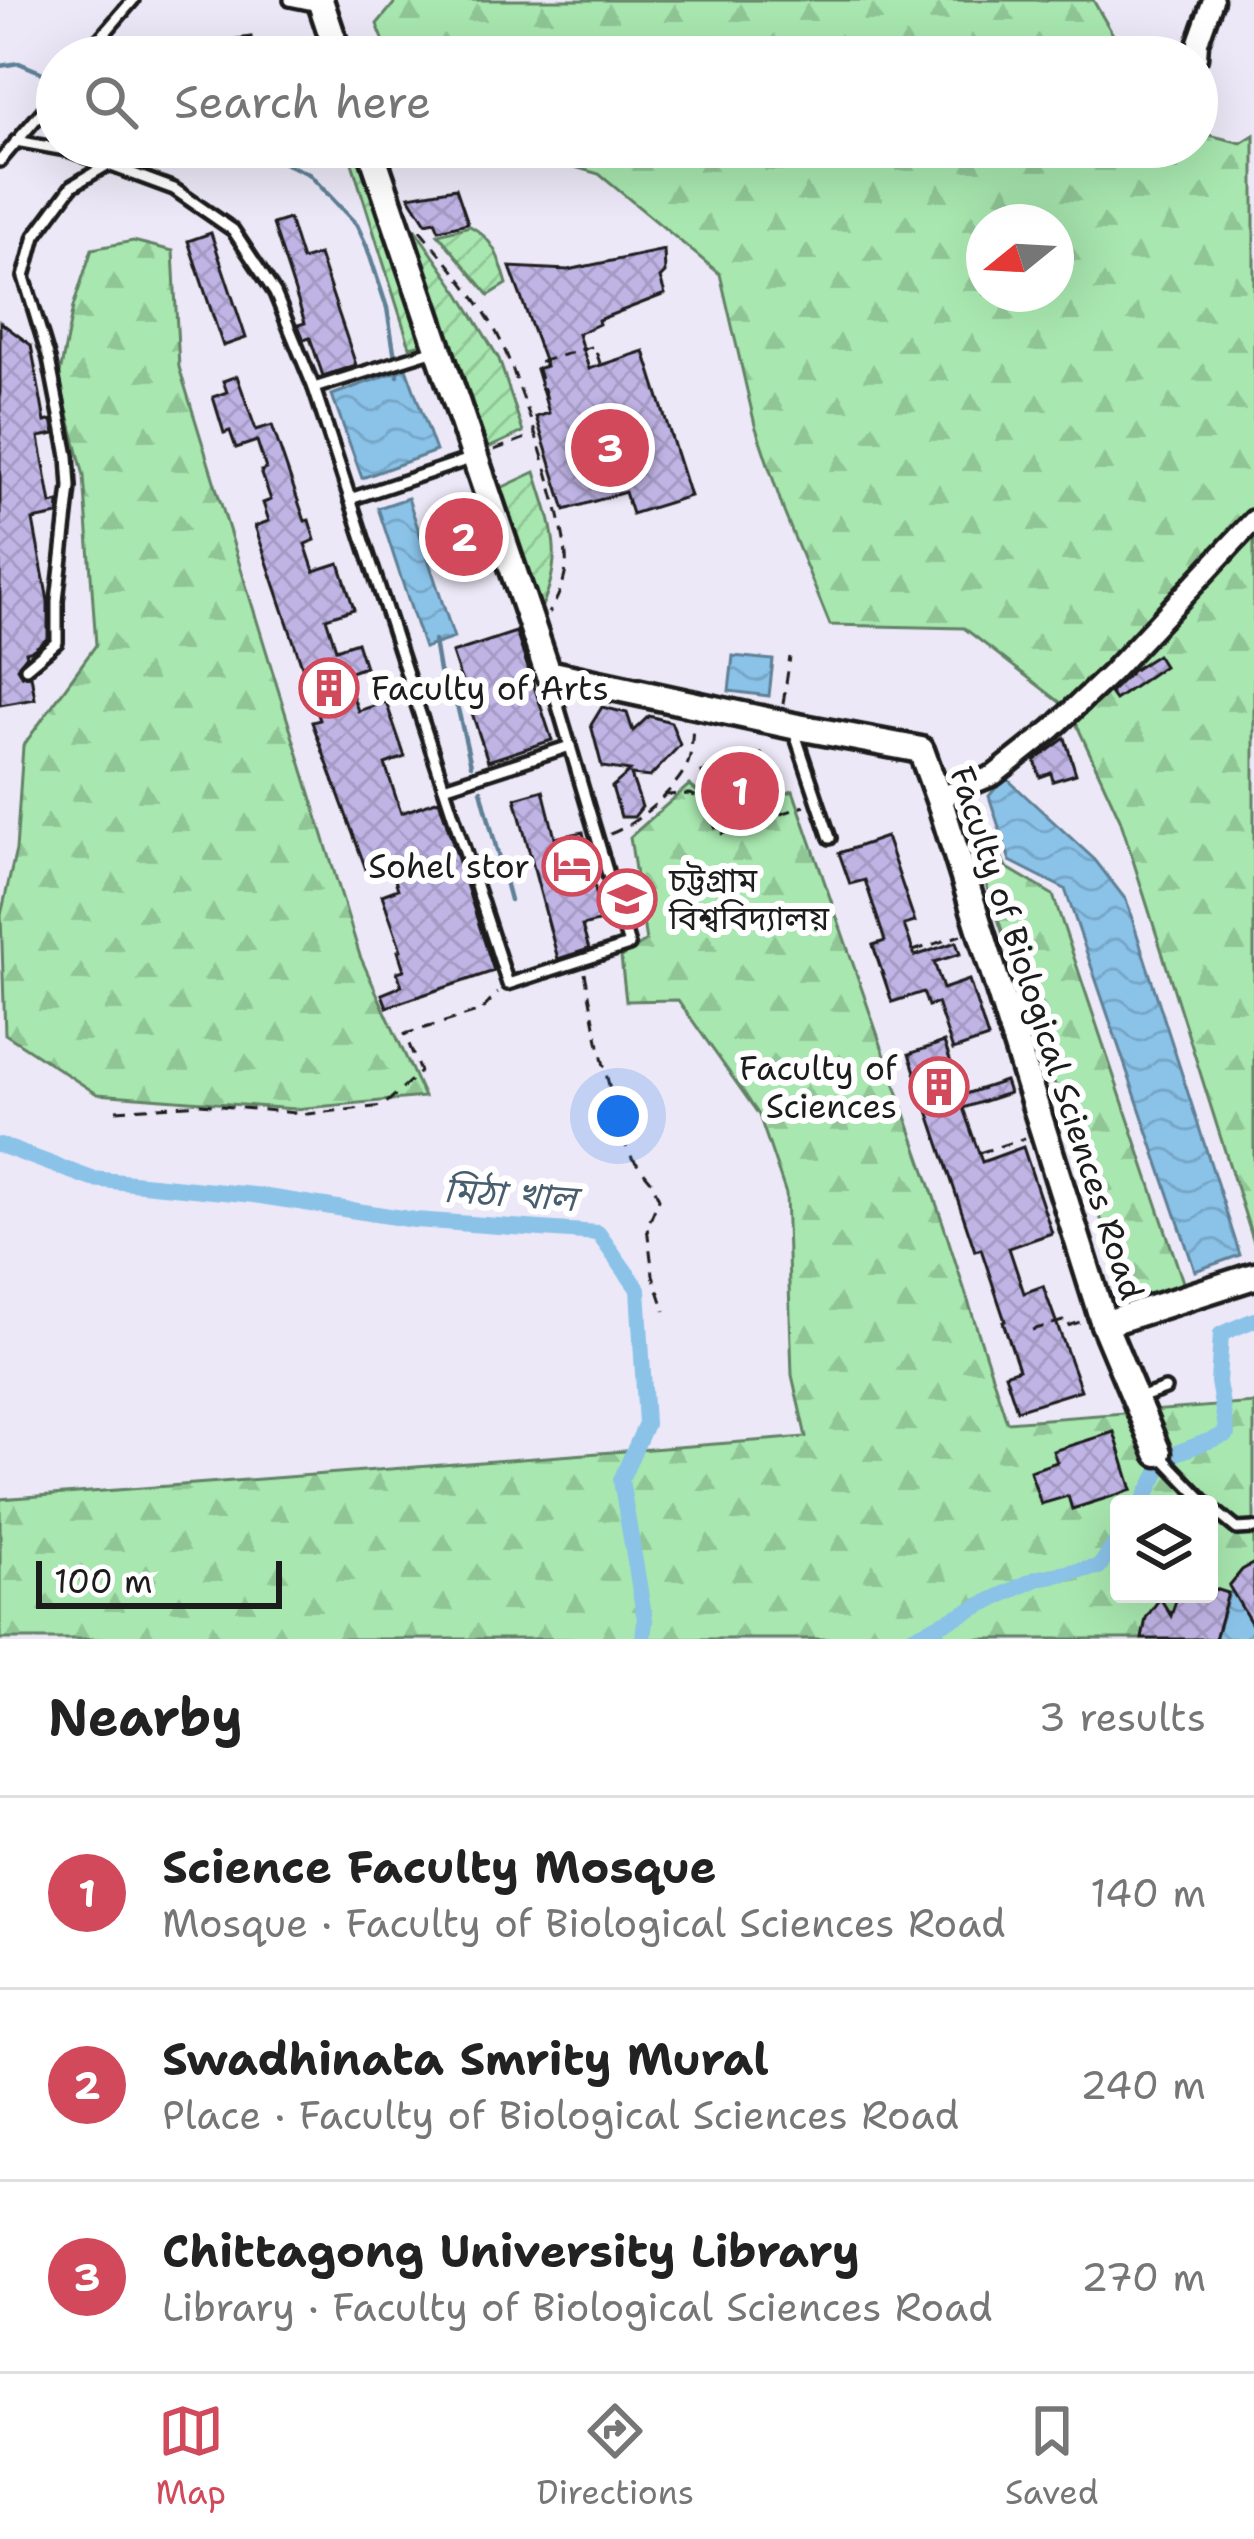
<!DOCTYPE html>
<meta charset="utf-8">
<style>
:root{--surface:#fff;--page:#f6f6f6;--text:#222;--muted:#767676;--line:#e0e0e0;--accent:#d1495b}
body{margin:0;font-family:"Shantell Sans","Noto Sans Bengali",sans-serif;background:var(--page);color:var(--text)}
.controls{position:absolute;right:36px;bottom:36px;display:grid;overflow:hidden;border-radius:12px;box-shadow:0 12px 48px #0002}
.controls button{width:108px;height:108px;display:grid;place-items:center;padding:0;border:0;border-bottom:3px solid var(--line);background:var(--surface);color:var(--text);font:60px sans-serif}
.compass{position:absolute;left:966px;top:204px;width:108px;height:108px;border-radius:50%;background:var(--surface);box-shadow:0 12px 48px #0002;rotate:252deg}
.scale{position:absolute;left:36px;bottom:30px;width:246px;box-sizing:border-box;padding-left:12px;border:6px solid #1c1c1c;border-top:0;font-size:33px;line-height:42px;white-space:nowrap;color:#1c1c1c;-webkit-text-stroke:9px #fff;paint-order:stroke}
.you{position:absolute;left:618px;top:1116px;width:42px;height:42px;margin:-30px;border:9px solid #fff;border-radius:50%;background:#1a73e8;box-shadow:0 0 0 18px #1a73e833}
.badge{display:grid;place-items:center;width:78px;height:78px;border-radius:50%;background:var(--accent);color:#fff;font-size:39px;font-weight:700}
.pin{position:absolute;translate:-50% -50%;border:6px solid #fff;box-shadow:0 3px 12px #0006}
.list{margin:0;padding:0;list-style:none}
h2{display:flex;justify-content:space-between;align-items:center;height:156px;margin:0;padding:0 48px;font-size:51px}
h2 small{font-size:39px;font-weight:400;color:var(--muted)}
.list li{display:grid;grid-template-columns:78px 1fr auto;gap:36px;align-items:center;box-sizing:border-box;height:192px;padding:0 48px;border-top:3px solid var(--line)}
.list b{display:block;font-size:45px;white-space:nowrap}
.list p{margin:0;font-size:39px;white-space:nowrap;color:var(--muted)}
.list em{font-size:39px;font-style:normal;color:var(--muted)}
.icon{flex:none;width:66px;height:66px;fill:none;stroke:currentColor;stroke-width:2;stroke-linecap:round;stroke-linejoin:round}
.map{position:relative;flex:none;width:1254px;height:1639px;overflow:hidden}
.search{position:absolute;background:var(--surface);box-shadow:0 12px 48px #0002;left:36px;right:36px;top:36px;height:132px;display:flex;align-items:center;gap:30px;box-sizing:border-box;padding:0 42px;border-radius:66px;color:var(--muted);font-size:45px}
.sheet{height:732px;background:var(--surface)}
nav{display:flex;justify-content:space-around;align-items:center;box-sizing:border-box;height:168px;border-top:3px solid var(--line);background:var(--surface);font-size:33px;color:var(--muted)}
nav a{display:grid;justify-items:center;gap:6px}
nav .on{color:var(--accent)}
.map>svg:first-child{display:block}
.forest{fill:url(#forest-firs);stroke:#628266;stroke-width:3;fill-rule:evenodd}
.garden{fill:url(#garden-furrows);stroke:#628266;stroke-width:3}
.water{fill:url(#water-waves);stroke:#5e8096;stroke-width:3}
.lines{fill:none;stroke-linecap:round;stroke-linejoin:round}
.stream{stroke:#5e8096;stroke-width:4.5}
.canal{stroke:#8ac2e8;stroke-width:16}
.building{fill:url(#building-cross-hatch);stroke:#1c1c1c;stroke-width:3}
.lane-casing{stroke:#1c1c1c;stroke-width:18}
.street-casing{stroke:#1c1c1c;stroke-width:27}
.secondary-casing{stroke:#1c1c1c;stroke-width:33}
.path{stroke:#1c1c1c;stroke-width:3;stroke-dasharray:12 9;stroke-linecap:butt}
.lane{stroke:#fff;stroke-width:9}
.street{stroke:#fff;stroke-width:18}
.secondary{stroke:#fff;stroke-width:24}
.labels{text-anchor:middle;dominant-baseline:central;stroke-width:12;stroke-linejoin:round;paint-order:stroke}
.poi-label{font-size:33px;fill:#1c1c1c;stroke:#fff;text-anchor:start}
.street-label{font-size:33px;fill:#1c1c1c;stroke:#fff}
.water-label{font-size:36px;font-style:italic;fill:#485e6e;stroke:#fff}
</style>
<div class="map">
<svg width="1254" height="1639" viewBox="0 0 1254 1639">
<defs>
<pattern id="forest-firs" width="22" height="20" patternUnits="userSpaceOnUse" patternTransform="scale(3)"><rect width="22" height="20" fill="#a8e7af"/><path d="M5 1l3.5 6h-7zM16 11l3.5 6h-7z" fill="#90c696"/></pattern>
<pattern id="garden-furrows" width="10" height="10" patternUnits="userSpaceOnUse" patternTransform="scale(3)"><rect width="10" height="10" fill="#a8e7af"/><path d="M-1 1l2-2M0 10L10 0M9 11l2-2" fill="none" stroke="#90c696"/></pattern>
<pattern id="water-waves" width="16" height="10" patternUnits="userSpaceOnUse" patternTransform="scale(3)"><rect width="16" height="10" fill="#8ac2e8"/><path d="M0 5q4-4 8 0t8 0" fill="none" stroke="#76a6c6"/></pattern>
<pattern id="building-cross-hatch" width="8" height="8" patternUnits="userSpaceOnUse" patternTransform="scale(3)"><rect width="8" height="8" fill="#c0b4e5"/><path d="M0 0l8 8M0 8l8-8" fill="none" stroke="#a49ac4"/></pattern>
</defs>
<rect width="100%" height="100%" fill="#ece8f7"/>
<filter id="ink" filterUnits="userSpaceOnUse"><feTurbulence type="fractalNoise" baseFrequency=".00833" numOctaves="2"/><feDisplacementMap in="SourceGraphic" scale="24" xChannelSelector="R" yChannelSelector="G"/><feConvolveMatrix kernelMatrix="1 2 1 2 8 2 1 2 1" color-interpolation-filters="sRGB"/></filter>
<g filter="url(#ink)">
<g class="forest">
<path d="M397,0H1093L1126,57H390L377,24Z"/>
<path d="M1197,132L1241,143L1254,135V1243L1120,819L1070,710L964,628L830,625L784,512L755,425L720,274L599,174L506,147H1197ZM984,222H1056V294H984Z"/>
<path d="M133,241L173,251L179,367L360,956L424,1097L295,1109L97,1094L5,1034L1,915L16,850L23,746L96,645L84,476L59,379L73,307L92,249Z"/>
<path d="M689,785C729,818 750,806 793,791L943,1223L1007,1422L1254,1403V1639H0V1499L806,1437L792,1375L786,1194L759,1115L678,1000L626,1001L621,957L646,941L630,837ZM1119,1504H1209V1594H1119Z"/>
<path d="M980,813L1006,867L1053,895L1187,1294L1132,1309L964,820Z"/>
</g>
<g class="garden">
<path d="M347,147H366L429,342L410,347Z"/>
<path d="M405,215L460,294L499,359L523,432L488,448Z"/>
<path d="M470,226C493,238 500,259 507,284L489,295L438,234Z"/>
<path d="M535,472C553,530 566,557 538,615L501,488Z"/>
</g>
<g class="water">
<path d="M406,368L436,451L362,478L332,395Z"/>
<path d="M408,498L454,638L424,648L378,508Z"/>
<path d="M733,656L773,660L769,696L729,691Z"/>
<path d="M1005,777L1095,860L1126,900L1240,1255L1195,1271L1065,889L1010,861L989,796Z"/>
<path d="M1251,1575L1243,1605L1254,1629V1639H1215L1229,1594Z"/>
</g>
<g class="lines">
<g class="stream">
<path d="M0,66L19,63L57,79"/>
<path d="M248,147L309,174L357,225L367,247L387,308L398,376"/>
<path d="M434,641L439,671L458,709L471,765"/>
<path d="M481,790L510,900"/>
</g>
<g class="canal">
<path d="M0,1145L92,1179L254,1195L415,1220L598,1233L638,1289L646,1424L621,1480L645,1620L643,1639"/>
<path d="M1142,1504L1166,1457L1227,1434L1218,1382L1221,1334L1254,1320"/>
<path d="M909,1639L1038,1578L1099,1567L1119,1538"/>
</g>
</g>
<g class="building">
<path d="M251,37L254,57H211L209,43Z"/>
<path d="M456,188L468,223L439,230L435,221L426,223L409,196Z"/>
<path d="M289,219L302,260L319,255L356,365L323,376L310,338L304,340L298,325L305,323L273,224Z"/>
<path d="M211,233L246,338L223,346L188,241Z"/>
<path d="M664,250L665,273L660,278L665,294L598,320L599,324L578,334L589,369L644,351L690,496L632,514L625,492L565,510L536,417L549,413L536,369L546,366L510,267L568,270Z"/>
<path d="M0,322L31,345L45,422L52,420L55,434L39,437L51,504L59,502L58,515L33,520L48,601V638L33,650L26,652L27,655L17,668L22,676L31,675L35,699L0,705Z"/>
<path d="M237,376L256,430L272,425L305,521L309,520L315,540L305,544L314,571L339,563L354,609L326,618L336,649L357,642L365,667L345,674L358,711L386,702L405,757L385,764L401,813L439,800L494,971L387,1007L382,994L402,986L397,972L404,970L398,951L401,950L382,895L398,889L390,864L367,872L312,722L320,720L255,526L269,521L263,503L271,500L261,471L266,469L257,441L236,448L230,431L224,433L213,397L227,392L223,381Z"/>
<path d="M516,632L552,740L488,761L452,653Z"/>
<path d="M1157,655L1164,666L1115,700L1110,693L1132,671Z"/>
<path d="M602,707L627,713L633,731L649,716L671,722L680,745L650,777L631,775L642,807L634,817H621L612,787L630,771L602,767L591,725Z"/>
<path d="M1065,738L1076,774L1053,781L1051,773L1040,777L1035,760Z"/>
<path d="M761,754L778,809L720,828L702,772Z"/>
<path d="M543,790L555,838L583,832L602,921L582,926L589,949L558,959L515,798Z"/>
<path d="M886,837L915,922L904,925L915,956L956,942L960,954L934,962L943,989L969,980L988,1038L953,1050L937,1003L928,1006L923,992L892,1002L873,945L885,941L865,880L850,884L839,853Z"/>
<path d="M944,1042L962,1095L1005,1081L1009,1093L963,1108L982,1162L1023,1147L1052,1233L1009,1248L1024,1293L1043,1286L1081,1390L1017,1410L1005,1374L1019,1369L1003,1322L1005,1321L981,1249L975,1251L909,1054Z"/>
<path d="M1114,1432L1132,1490L1072,1509L1068,1496L1041,1504L1030,1471L1057,1462L1053,1451Z"/>
<path d="M1254,1563V1628L1229,1586L1242,1570Z"/>
<path d="M1209,1587L1228,1593L1215,1639H1142L1146,1618L1160,1598L1171,1616L1178,1594H1209Z"/>
</g>
<g class="lines">
<g class="lane-casing">
<g id="lane">
<path d="M290,0L319,6"/>
<path d="M84,57L133,0"/>
<path d="M16,141L71,151L174,189L233,230L275,293L314,388L508,984L629,945L550,679"/>
<path d="M0,161L57,94"/>
<path d="M314,388L435,350"/>
<path d="M350,499L470,459"/>
<path d="M26,668L57,642V601L70,487L68,456L49,359L24,277L35,236L72,186L107,165"/>
<path d="M794,731L830,838"/>
<path d="M444,787L570,746"/>
<path d="M1136,1399L1165,1389"/>
<path d="M1161,1456L1207,1504"/>
<path d="M1209,1506L1237,1529L1254,1528"/>
</g>
</g>
<g class="street-casing">
<g id="street">
<path d="M1197,57L1198,42L1213,0"/>
<path d="M1197,85L1199,91"/>
<path d="M938,798L994,775L1052,729L1112,672L1254,520"/>
</g>
</g>
<g class="secondary-casing">
<g id="secondary">
<path d="M320,0L339,57"/>
<path d="M370,147L548,673L793,726L921,750L942,808L1104,1324L1158,1453"/>
<path d="M1104,1324L1254,1276"/>
</g>
</g>
<g class="path">
<path d="M420,230C449,265 483,302 502,344C520,383 571,531 566,569C564,584 557,600 549,613"/>
<path d="M547,399L536,363L594,346L601,366"/>
<path d="M494,450L534,435"/>
<path d="M783,704L790,657"/>
<path d="M663,795L689,794L705,799L718,835L805,806"/>
<path d="M610,834C636,825 677,789 688,763C692,752 692,737 693,725"/>
<path d="M913,951L961,935"/>
<path d="M585,973L599,1046L623,1140L632,1158L652,1182L659,1199L647,1227L653,1275L665,1311"/>
<path d="M116,1110L200,1104L307,1114L383,1106L420,1072L405,1034L481,1011L498,993"/>
<path d="M979,1153L1025,1138"/>
<path d="M1032,1330L1063,1321L1065,1327L1083,1321"/>
</g>
<use href="#lane" class="lane"/>
<use href="#street" class="street"/>
<use href="#secondary" class="secondary"/>
</g>
</g>
<defs>
<g id="building-ring" transform="scale(3)"><circle r="9.5" fill="#fff" stroke="#d1495b" stroke-width="1.5"/><path d="M-4-6H4V6H1V3H-1V6H-4ZM-2.5-4.3h1.7v1.8h-1.7ZM.8-4.3h1.7v1.8H.8ZM-2.5-1h1.7V.8h-1.7ZM.8-1h1.7V.8H.8Z" fill="#d1495b"/></g>
<g id="hotel-ring" transform="scale(3)"><circle r="9.5" fill="#fff" stroke="#d1495b" stroke-width="1.5"/><path d="M-6-4.5h1.5V1H6V5H4.5V3h-9V5H-6ZM-4 0a1.8 1.8 0 1 1 3.6 0ZM.5 0V-2.5h3Q6-2.5 6 0Z" fill="#d1495b"/></g>
<g id="university-ring" transform="scale(3)"><circle r="9.5" fill="#fff" stroke="#d1495b" stroke-width="1.5"/><path d="M0-5L7-2L0 1L-7-2ZM-4 1L0 2.5L4 1V4Q0 6-4 4Z" fill="#d1495b"/></g>
</defs>
<g fill-rule="evenodd">
<use href="#building-ring" x="329" y="688"/>
<use href="#hotel-ring" x="572" y="866"/>
<use href="#university-ring" x="627" y="899"/>
<use href="#building-ring" x="939" y="1087"/>
</g>
<g class="labels">
<g class="poi-label">
<text x="371" y="688">Faculty of Arts</text>
<text x="530" y="866" text-anchor="end">Sohel stor</text>
<text x="669" y="880">চট্টগ্রাম<tspan x="669" dy="38">বিশ্ববিদ্যালয়</tspan></text>
<text x="897" y="1068" text-anchor="end">Faculty of<tspan x="897" dy="38">Sciences</tspan></text>
</g>
<g class="street-label">
<text transform="translate(1047 1033) rotate(72)">Faculty of Biological Sciences Road</text>
</g>
<g class="water-label">
<text transform="translate(510 1194) rotate(4)">মিঠা খাল</text>
</g>
</g>
</svg>
<div class="controls">
<button><svg class="icon" aria-label="layers" viewBox="0 0 24 24"><path d="M12 4l9 5-9 5-9-5zM3 14l9 5 9-5"/></svg></button>
</div>
<svg class="compass" viewBox="-18 -18 36 36"><path d="M0-13l5 13h-10z" fill="#e53935"/><path d="M0 13l5-13h-10z" fill="#767676"/></svg>
<div class="scale">100 m</div>
<div class="you"></div>
<div class="pin badge" style="left:740px;top:791px">1</div>
<div class="pin badge" style="left:464px;top:537px">2</div>
<div class="pin badge" style="left:610px;top:448px">3</div>
<div class="search"><svg class="icon" aria-label="search" viewBox="0 0 24 24"><circle cx="10" cy="10" r="6"/><path d="M15 15l6 6"/></svg>Search here</div>
</div>
<section class="sheet">
<h2>Nearby<small>3 results</small></h2>
<ul class="list">
<li><span class="badge">1</span><div><b>Science Faculty Mosque</b><p>Mosque · Faculty of Biological Sciences Road</p></div><em>140 m</em></li>
<li><span class="badge">2</span><div><b>Swadhinata Smrity Mural</b><p>Place · Faculty of Biological Sciences Road</p></div><em>240 m</em></li>
<li><span class="badge">3</span><div><b>Chittagong University Library</b><p>Library · Faculty of Biological Sciences Road</p></div><em>270 m</em></li>
</ul>
</section>
<nav>
<a class="on"><svg class="icon" aria-label="map" viewBox="0 0 24 24"><path d="M3 6l6-2 6 2 6-2v14l-6 2-6-2-6 2zM9 4v14M15 6v14"/></svg>Map</a>
<a><svg class="icon" aria-label="directions" viewBox="0 0 24 24"><path d="M12 3l9 9-9 9-9-9zM9 14v-3h6M13 9l2 2-2 2"/></svg>Directions</a>
<a><svg class="icon" aria-label="saved" viewBox="0 0 24 24"><path d="M7 4h10v16l-5-4-5 4z"/></svg>Saved</a>
</nav>
